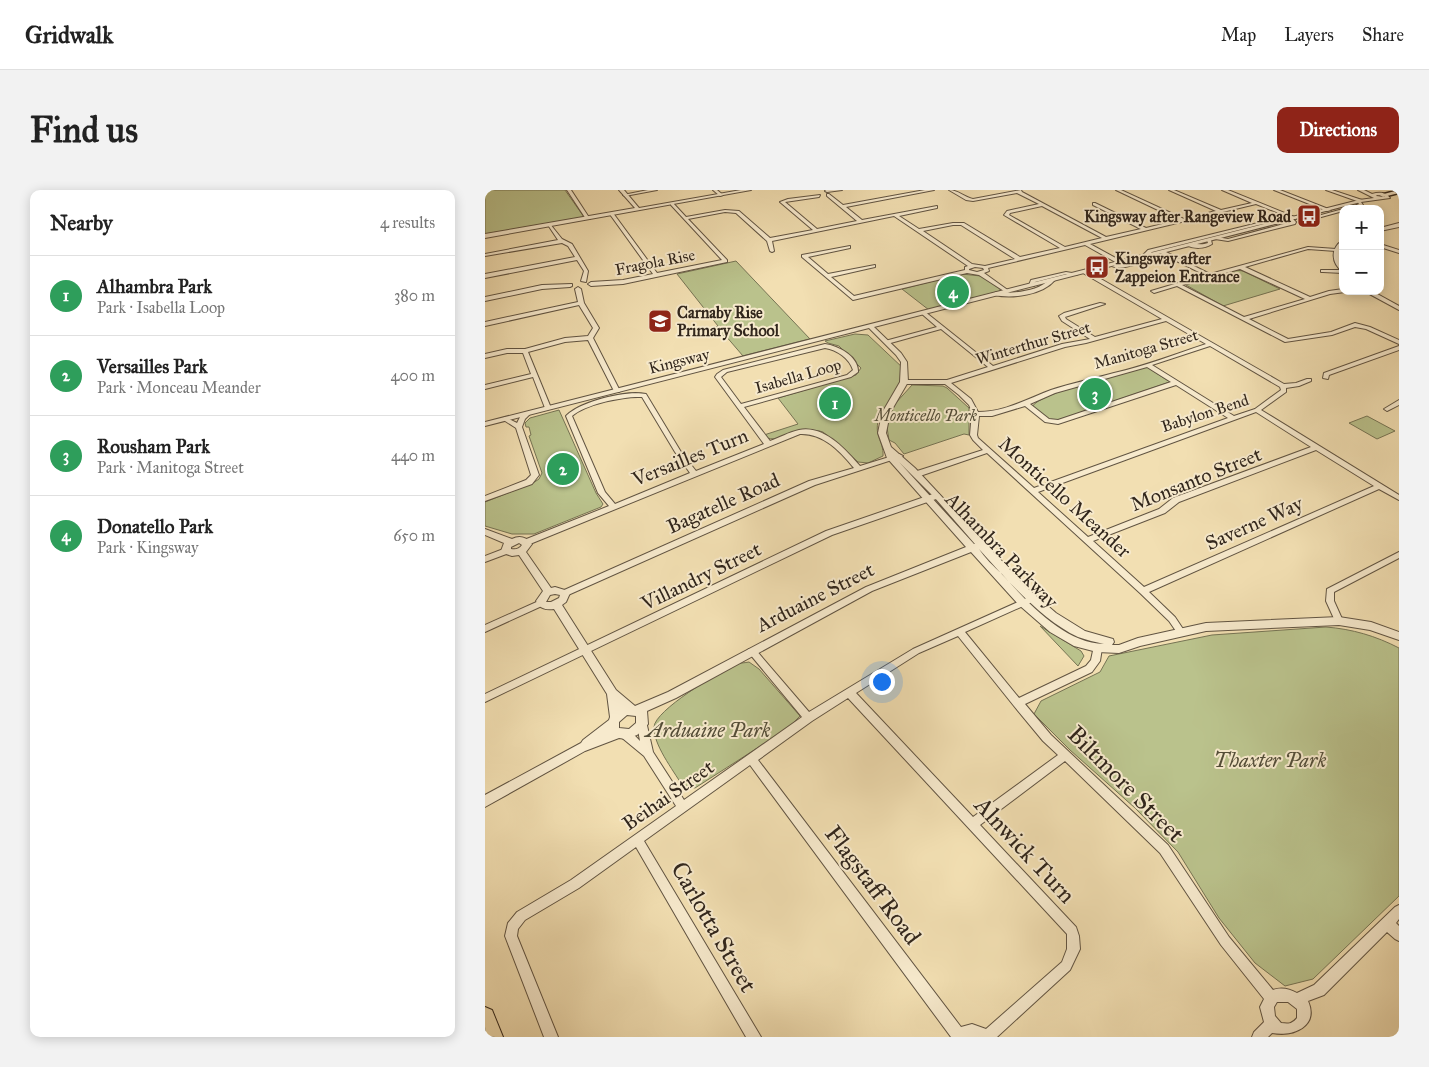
<!DOCTYPE html>
<meta charset="utf-8">
<style>
:root{--surface:#fff;--page:#f2f2f2;--text:#222;--muted:#767676;--line:#e0e0e0;--accent:#8f2418}
body{margin:0;font-family:"IM FELL Great Primer",serif;background:var(--page);color:var(--text)}
.controls{position:absolute;right:15px;top:15px;display:grid;overflow:hidden;border-radius:10px;box-shadow:0 2px 12px #0003}
.controls button{width:45px;height:45px;display:grid;place-items:center;padding:0;border:0;border-bottom:1px solid var(--line);background:var(--surface);color:var(--text);font:25px sans-serif}
.you{position:absolute;left:396px;top:491px;width:18px;height:18px;margin:-12px;border:4px solid #fff;border-radius:50%;background:#1a73e8;box-shadow:0 0 0 8px #1a73e833}
.badge{display:grid;place-items:center;width:32px;height:32px;border-radius:50%;background:var(--accent);color:#fff;font-size:16px;font-weight:700}
.pin{position:absolute;translate:-50% -50%;border:2px solid #fff;box-shadow:0 1px 5px #0006}
.list{margin:0;padding:0;list-style:none}
h2{display:flex;justify-content:space-between;align-items:center;height:65px;margin:0;padding:0 20px;font-size:21px}
h2 small{font-size:16px;font-weight:400;color:var(--muted)}
.list li{display:grid;grid-template-columns:32px 1fr auto;gap:15px;align-items:center;box-sizing:border-box;height:80px;padding:0 20px;border-top:1px solid var(--line)}
.list b{display:block;font-size:19px;white-space:nowrap}
.list p{margin:0;font-size:16px;white-space:nowrap;color:var(--muted)}
.list em{font-size:16px;font-style:normal;color:var(--muted)}
.map{position:relative;flex:none;width:914px;height:847px;overflow:hidden;border-radius:10px}
header{display:flex;align-items:center;gap:30px;box-sizing:border-box;height:70px;padding:0 25px;background:var(--surface);border-bottom:1px solid var(--line)}
header strong{font-size:24px}
nav{display:flex;gap:28px;margin-inline-start:auto;font-size:18px}
.intro{display:flex;align-items:center;justify-content:space-between;box-sizing:border-box;height:120px;padding:0 30px}
h1{margin:0;font-size:35px}
.button{padding:12px 22px;border-radius:10px;background:var(--accent);color:#fff;font-size:18px;font-weight:700}
main{display:flex;gap:30px;padding:0 30px}
aside{flex:1;background:var(--surface);border-radius:10px;box-shadow:0 2px 12px #0003}
.map>svg:first-child{display:block}
.green{fill:#bac28c;stroke:#767454}
.lines{fill:none;stroke-linecap:round;stroke-linejoin:round}
.minor-casing{stroke:#615442;stroke-width:2}
.tertiary-casing{stroke:#615442;stroke-width:2}
.secondary-casing{stroke:#31261c;stroke-width:3}
.primary-casing{stroke:#31261c;stroke-width:2}
.minor{fill:#f7eacd;fill-rule:evenodd}
.tertiary{fill:#f7eacd;fill-rule:evenodd}
.secondary{fill:#f7eacd;fill-rule:evenodd}
.primary{fill:#f2dfb2;fill-rule:evenodd}
.labels{text-anchor:middle;dominant-baseline:central;stroke-width:4;stroke-linejoin:round;paint-order:stroke}
.far-poi-label{font-size:16px;font-weight:bold;fill:#31261c;stroke:#f7eacd;text-anchor:start}
.far-street-label{font-size:16px;fill:#31261c;stroke:#f7eacd}
.far-park-label{font-size:16px;font-style:italic;fill:#534d38;stroke:#f7eacd}
.street-label{font-size:20px;fill:#31261c;stroke:#f7eacd}
.park-label{font-size:20px;font-style:italic;fill:#534d38;stroke:#f7eacd}
.near-street-label{font-size:24px;fill:#31261c;stroke:#f7eacd}
</style>
<header>
<strong>Gridwalk</strong>
<nav><a>Map</a><a>Layers</a><a>Share</a></nav>
</header>
<div class="intro"><h1>Find us</h1><a class="button">Directions</a></div>
<main>
<aside>
<h2>Nearby<small>4 results</small></h2>
<ul class="list">
<li><span class="badge" style="background:#2e9e5b">1</span><div><b>Alhambra Park</b><p>Park · Isabella Loop</p></div><em>380 m</em></li>
<li><span class="badge" style="background:#2e9e5b">2</span><div><b>Versailles Park</b><p>Park · Monceau Meander</p></div><em>400 m</em></li>
<li><span class="badge" style="background:#2e9e5b">3</span><div><b>Rousham Park</b><p>Park · Manitoga Street</p></div><em>440 m</em></li>
<li><span class="badge" style="background:#2e9e5b">4</span><div><b>Donatello Park</b><p>Park · Kingsway</p></div><em>650 m</em></li>
</ul>
</aside>
<div class="map">
<svg width="914" height="847" viewBox="0 0 914 847">
<rect width="100%" height="100%" fill="#f2dfb2"/>
<filter id="stains"><feTurbulence type="fractalNoise" baseFrequency=".004" numOctaves="4"/><feColorMatrix values="0 0 0 0 .2 0 0 0 0 .09 0 0 0 0 .02 0 0 0 .5 -.17"/></filter>
<radialGradient id="worn" r=".72"><stop offset=".6" stop-color="#630" stop-opacity="0"/><stop offset="1" stop-color="#630" stop-opacity=".3"/></radialGradient>
<g class="green">
<path d="M0,0H80L99,27L0,44Z"/>
<path d="M251,71L325,149L258,166L240,145L234,146L227,138L233,136L192,84Z"/>
<path d="M751,80L758,81L795,99L738,116L701,95Z"/>
<path d="M476,84L496,86L515,99V101L444,120L417,99Z"/>
<path d="M370,144L383,145L419,179V192L395,225C387,246 399,250 398,266L383,273L373,272L338,242C318,235 301,253 282,248L279,245L313,234L293,208L371,185L376,178L354,156L343,153L340,151Z"/>
<path d="M662,177L685,192L570,231H566L547,217C554,202 643,183 662,177Z"/>
<path d="M427,195L458,196L462,198L484,218V245L479,244L419,264L410,253L404,250L401,231L409,215Z"/>
<path d="M74,220L111,303L118,314L116,317L49,344H27L0,336V312L48,293L54,289L57,283L44,246L46,245L44,237H41L40,233L45,228Z"/>
<path d="M882,226L910,241L892,249L864,233Z"/>
<path d="M555,436L596,461L599,466L593,476Z"/>
<path d="M841,437C867,439 891,446 914,458V706L828,789L800,796L770,773L734,728L693,662L650,618L585,560L549,524L556,511L615,482L624,466L727,445Z"/>
<path d="M264,472L274,479L315,526L302,539L210,598L197,595C188,580 168,554 169,537C170,520 233,483 249,475C253,473 259,473 264,472Z"/>
</g>
<g class="lines">
<g class="minor-casing">
<g id="minor">
<path d="M82,0H86L105,29H101Z"/>
<path d="M163,0H172L140,6L138,5Z"/>
<path d="M228,0H232L238,5L235,6Z"/>
<path d="M341,0H357L342,2L340,1Z"/>
<path d="M440,0H449L361,17L377,30L452,16V18L414,26L434,39L468,33H479L535,67L575,58L519,25L522,21L554,14L532,3L488,11L481,10L464,0C473,0 479,7 488,9L536,0L537,2L621,47L656,39L608,15V13H610L661,38L694,30L631,0H636L699,29L731,21L684,0H689L736,20L767,13L737,0H743L812,28L810,29L807,28L811,32L810,34L743,51L730,49V48L732,47L743,49L806,32L803,29L806,28L771,14L605,54L638,72V74H634L600,55L503,78L504,81L499,83L524,101L525,102L522,103C537,102 555,100 565,89L570,90C557,105 528,109 509,105L508,104L511,102L522,103L494,85L482,83L368,110L317,67V65L365,56V58L323,67L343,84L390,75V77L346,87L369,106L480,80V77L483,76L409,26L287,51L289,61L287,62L285,61L282,51L251,23L240,22L203,29L242,70V72L138,94L106,96L103,94L106,92L138,90L168,84L124,23H128L172,83L237,70L186,15V13H188L201,27L240,20L254,21L285,48L328,40L295,12L303,9L335,5L334,7L300,12L332,39L372,31L342,6V4H344L358,15ZM557,16L617,48L580,57L524,25L525,23ZM468,35H476L530,69L500,76L487,74L438,41ZM490,77L498,78L499,80L492,82L484,80V79Z"/>
<path d="M789,0H795L846,20L842,21Z"/>
<path d="M841,0H847L877,10L876,12L878,15L869,19H862L874,14L872,11Z"/>
<path d="M858,19V21L829,29L813,27L815,26L829,27Z"/>
<path d="M777,32H793L795,33L793,34H777L667,62L660,68L656,67L663,60Z"/>
<path d="M65,34L77,49L87,54L103,81L101,92L96,91L99,81L92,70L0,88V84L90,67L83,56L77,53L0,66V64L73,50L63,35Z"/>
<path d="M724,49L726,50L727,54C719,59 709,59 701,55C707,52 715,56 723,53L722,50Z"/>
<path d="M895,54L914,60V63L895,57Z"/>
<path d="M823,57L851,59L853,60L851,61L823,59L760,77L825,107L844,101L858,99V101L860,102L845,104L764,129L803,149L846,142L870,133L885,137L914,150V154L881,139L870,137L847,145L800,152L692,96L669,103L666,101L720,85L675,63V61H679L725,84ZM755,79L820,109L759,127L697,95Z"/>
<path d="M649,68L653,69V74C644,76 635,80 627,76L649,72Z"/>
<path d="M836,80H858V83L838,82H836Z"/>
<path d="M598,81H602L799,194L811,193L822,189H826V191L814,196L801,198V202L776,220L914,305V310L894,299L664,402L690,427L700,442L699,444H693L684,431L655,403L502,263L435,286H429V282L498,260L488,250L485,245L487,222L484,215L474,205L460,194H419L416,192L419,190H462L503,177L456,139L402,154L399,152L400,151L452,137L437,124L436,123L439,121L508,176L577,154L605,149L577,131L574,126L579,123L615,113L620,114L580,127L581,129L610,147L677,129L598,83ZM681,131L721,154C691,164 660,176 629,183C608,189 587,193 566,200C542,209 520,222 493,222L486,209L466,193L580,157L601,153ZM725,156L795,197L796,200L770,219L749,226L667,175ZM662,177L686,192L573,230L564,229L545,214L570,203ZM691,195L743,228L549,298L493,248L492,245L494,226H507L540,216L560,232L573,234ZM771,222L826,257L688,308L674,319L603,347L553,302ZM831,260L889,296L659,397L608,351L680,323L694,312Z"/>
<path d="M581,82L593,84L591,85L581,84L550,92L549,96L544,95L546,90Z"/>
<path d="M87,94V96L85,97L57,99L0,111V107L57,95Z"/>
<path d="M93,97L96,99L99,113L114,138L108,148L135,201L134,202L129,201L103,150L80,152L43,162L66,218L65,219H61L60,218L48,187L0,199V195L46,184L38,163H22L0,168V164L22,159H40L80,148L103,146L108,138L94,115L0,136V132L93,112L90,99Z"/>
<path d="M340,154C354,156 374,167 373,182L366,187L259,217L285,251C294,248 304,242 314,240C339,235 360,259 375,276L414,264L418,266L416,267L330,295L83,405H77L76,403L77,401L324,291L369,278C355,261 338,243 315,244L45,354H39L38,352L39,350L124,316L113,303L81,226L82,225C97,211 141,200 161,204L196,262L211,281L279,254L230,187L232,184L238,180ZM340,158C352,160 364,168 368,180L362,185L256,214L236,187L242,182ZM157,207L190,262L205,283L130,314L120,302L87,226C101,214 139,206 157,207Z"/>
<path d="M914,156V160L844,185L843,189L838,188L839,183Z"/>
<path d="M914,210V215L902,221L899,219Z"/>
<path d="M42,222L45,224L40,229L37,237L54,285L47,294L0,311V306L41,290L46,285L31,238L17,229L20,227L32,233L35,227Z"/>
<path d="M448,304H454L455,306L454,308L347,345L0,512V504L341,341Z"/>
<path d="M21,358L24,359L25,361L24,363L0,372V366Z"/>
<path d="M914,362V368L849,402V411L858,431L854,434L851,433L841,411L842,399Z"/>
<path d="M544,407L548,410L547,412L480,442L534,508L601,476L606,470L609,456H615L617,458L615,471L607,482L540,514L566,545L683,655L744,747L788,800C796,797 805,799 812,803L829,795L910,717L914,715V729L911,733L914,736V751L910,749L902,742L839,805L823,811C834,836 809,847 787,843L783,847H767L769,842L779,832L775,817L779,809L736,755L675,663L580,571L495,635L591,737L594,746L595,759L585,780L512,847H466L265,575L159,651L276,847H261L151,657L94,698L40,730L33,739L32,746L73,847H59L20,746L23,733L32,722L86,690L191,616L159,566L136,547L135,544L136,541C144,538 150,546 155,551L152,534L153,531L157,530L161,531L168,562L199,610L317,527L264,463L262,461L264,459H270L324,522L428,459ZM473,446L529,516L558,551L573,565L488,627L371,503L434,463ZM363,508L582,744V759L577,772L501,839L487,834L476,837L273,570L327,531ZM792,812H803L812,819V828C807,834 804,834 796,833L790,826L789,817Z"/>
<path d="M56,410L60,413L59,415L0,442V435Z"/>
</g>
</g>
<g class="tertiary-casing">
<g id="tertiary">
<path d="M134,0H139L154,18L256,0H266L0,48V44L150,18Z"/>
<path d="M873,0H879L887,4C894,2 901,2 905,8L876,12L389,137L416,163L422,172L423,192L405,223L401,243L406,257L430,278L542,398L571,423L600,441L628,449L629,452L627,455H634L653,448L721,433L854,427L886,432L914,442V450L885,440L854,435L721,441L655,456L634,463L612,462L589,456L565,442L534,415L486,362L387,401L191,508L162,521L163,534L158,540L152,545L141,549L134,548L100,561L0,617V605L96,553L98,550L124,530L125,527L122,504L69,419C61,420 55,419 51,411L58,401L34,365L27,366L18,363L16,361L19,353L0,345V339L27,349C35,345 41,347 47,354L41,362L66,398L70,397L83,401L85,403L81,412L77,415L131,500L150,516L183,502L381,397L481,357L402,268L393,243L397,223L415,192L416,172L411,165L384,138L0,236V232L874,10L889,8ZM892,5L899,6L900,7L891,6ZM414,272L450,308L490,354H489ZM34,353L37,355C34,359 31,360 26,359V357ZM494,359C521,389 557,430 593,447C601,450 611,452 619,454C579,453 542,412 517,384C509,377 499,367 494,359ZM70,404L75,405L74,408L66,412H61L65,405ZM142,525L151,526V533L144,539L134,538V532Z"/>
<path d="M914,33V37L895,41V38Z"/>
<path d="M858,50L854,66L858,76V82C846,73 845,58 858,50Z"/>
<path d="M879,101H887L914,116V120Z"/>
</g>
</g>
<g class="secondary-casing">
<path id="secondary" d="M914,0V3L898,7L895,5Z"/>
</g>
<g class="primary-casing">
<path id="primary" d="M0,817L7,820L18,847H0Z"/>
</g>
<use href="#minor" class="minor"/>
<use href="#tertiary" class="tertiary"/>
<use href="#secondary" class="secondary"/>
<use href="#primary" class="primary"/>
</g>
<defs>
<g id="bus-square" transform="scale(1.25)"><rect x="-9" y="-9" width="18" height="18" rx="4" fill="#8f2418" stroke="#f7eacd"/><path d="M-5-6H5V4H4V6H2V4H-2V6H-4V4H-5ZM-3.5-4V0h7V-4ZM-3.5 1.2v1.5H-2V1.2ZM2 1.2v1.5H3.5V1.2Z" fill="#fff"/></g>
<g id="school-square" transform="scale(1.25)"><rect x="-9" y="-9" width="18" height="18" rx="4" fill="#8f2418" stroke="#f7eacd"/><path d="M0-5L7-2L0 1L-7-2ZM-4 1L0 2.5L4 1V4Q0 6-4 4Z" fill="#fff"/></g>
</defs>
<g fill-rule="evenodd">
<use href="#bus-square" x="824" y="26"/>
<use href="#bus-square" x="612" y="77"/>
<use href="#school-square" x="175" y="131"/>
</g>
<g class="labels">
<g class="far-poi-label">
<text x="806" y="26" text-anchor="end">Kingsway after Rangeview Road</text>
<text x="630" y="68">Kingsway after<tspan x="630" dy="18">Zappeion Entrance</tspan></text>
<text x="192" y="122">Carnaby Rise<tspan x="192" dy="18">Primary School</tspan></text>
</g>
<g class="far-street-label">
<text transform="translate(170 72) rotate(-11)">Fragola Rise</text>
<text transform="translate(548 153) rotate(-16)">Winterthur Street</text>
<text transform="translate(661 159) rotate(-16)">Manitoga Street</text>
<text transform="translate(194 171) rotate(-14)">Kingsway</text>
<text transform="translate(313 186) rotate(-16)">Isabella Loop</text>
<text transform="translate(720 223) rotate(-18)">Babylon Bend</text>
</g>
<g class="far-park-label">
<text x="441" y="225">Monticello Park</text>
</g>
<g class="street-label">
<text transform="translate(205 267) rotate(-22)">Versailles Turn</text>
<text transform="translate(711 289) rotate(-22)">Monsanto Street</text>
<text transform="translate(580 307) rotate(42)">Monticello Meander</text>
<text transform="translate(238 313) rotate(-24)">Bagatelle Road</text>
<text transform="translate(769 333) rotate(-24)">Saverne Way</text>
<text transform="translate(517 360) rotate(46)">Alhambra Parkway</text>
<text transform="translate(216 386) rotate(-26)">Villandry Street</text>
<text transform="translate(330 407) rotate(-27)">Arduaine Street</text>
<text transform="translate(183 605) rotate(-35)">Beihai Street</text>
</g>
<g class="park-label">
<text x="223" y="540">Arduaine Park</text>
<text x="785" y="570">Thaxter Park</text>
</g>
<g class="near-street-label">
<text transform="translate(641 594) rotate(45)">Biltmore Street</text>
<text transform="translate(540 660) rotate(47)">Alnwick Turn</text>
<text transform="translate(388 695) rotate(53)">Flagstaff Road</text>
<text transform="translate(229 737) rotate(60)">Carlotta Street</text>
</g>
</g>
<rect width="100%" height="100%" filter="url(#stains)"/>
<rect width="100%" height="100%" fill="url(#worn)"/>
</svg>
<div class="controls">
<button>+</button>
<button>−</button>
</div>
<div class="you"></div>
<div class="pin badge" style="left:350px;top:213px;background:#2e9e5b">1</div>
<div class="pin badge" style="left:78px;top:279px;background:#2e9e5b">2</div>
<div class="pin badge" style="left:610px;top:204px;background:#2e9e5b">3</div>
<div class="pin badge" style="left:468px;top:102px;background:#2e9e5b">4</div>
</div>
</main>
